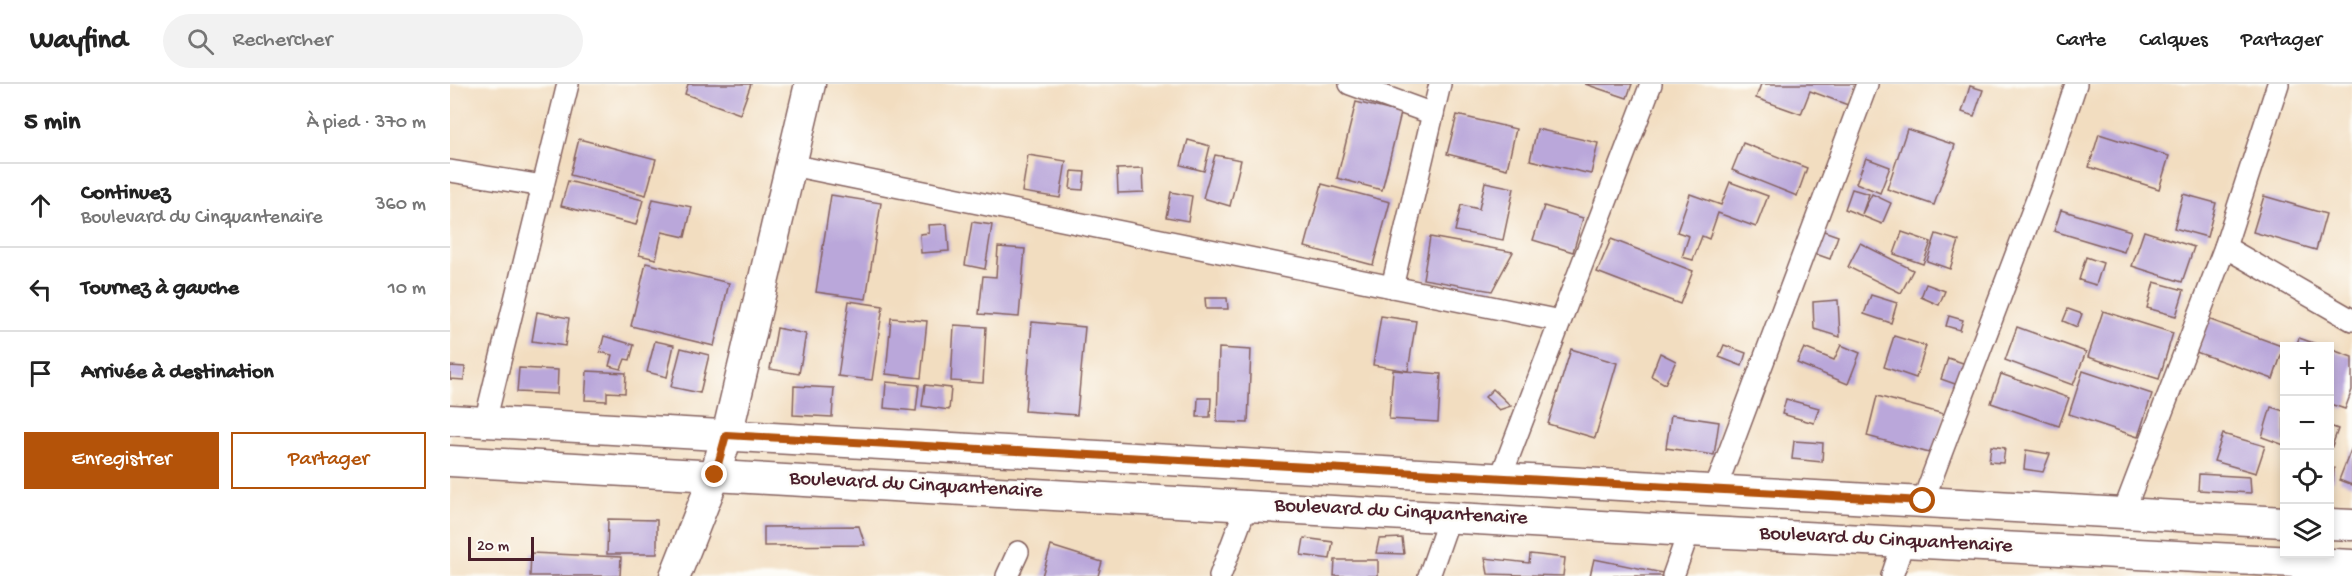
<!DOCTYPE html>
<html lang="fr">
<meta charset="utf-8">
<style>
:root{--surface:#fff;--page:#f2f2f2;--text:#222;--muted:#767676;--line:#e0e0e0;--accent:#b45309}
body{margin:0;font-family:"Gochi Hand",sans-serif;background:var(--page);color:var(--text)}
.controls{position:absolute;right:18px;bottom:18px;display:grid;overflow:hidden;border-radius:0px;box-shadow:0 3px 9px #0003}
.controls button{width:54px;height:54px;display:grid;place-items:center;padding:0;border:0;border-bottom:2px solid var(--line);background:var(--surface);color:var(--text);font:30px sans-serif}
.scale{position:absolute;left:18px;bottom:15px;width:66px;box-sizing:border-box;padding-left:6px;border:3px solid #4a1f2b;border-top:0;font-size:16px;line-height:21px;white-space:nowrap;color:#4a1f2b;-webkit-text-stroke:4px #fdfcf7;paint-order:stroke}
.stop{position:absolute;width:18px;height:18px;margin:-14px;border:4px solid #b45309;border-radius:50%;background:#fff}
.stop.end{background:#b45309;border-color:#fff;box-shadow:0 2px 6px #0008}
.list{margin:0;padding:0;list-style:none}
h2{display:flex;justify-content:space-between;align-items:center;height:78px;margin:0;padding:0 24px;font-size:26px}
h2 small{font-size:20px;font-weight:400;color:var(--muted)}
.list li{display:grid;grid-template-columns:39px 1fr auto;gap:18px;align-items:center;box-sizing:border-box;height:84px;padding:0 24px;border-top:2px solid var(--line)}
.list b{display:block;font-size:22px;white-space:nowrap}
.list p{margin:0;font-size:20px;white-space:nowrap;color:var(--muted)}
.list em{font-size:20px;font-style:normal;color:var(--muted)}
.actions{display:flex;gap:12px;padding:18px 24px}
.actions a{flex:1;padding:14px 0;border:2px solid var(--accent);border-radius:0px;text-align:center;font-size:21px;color:var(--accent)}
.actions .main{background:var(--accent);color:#fff}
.icon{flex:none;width:33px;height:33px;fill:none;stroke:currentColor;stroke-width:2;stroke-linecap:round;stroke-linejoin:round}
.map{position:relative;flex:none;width:1902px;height:492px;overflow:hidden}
header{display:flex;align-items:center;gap:36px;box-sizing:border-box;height:84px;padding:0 30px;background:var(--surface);border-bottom:2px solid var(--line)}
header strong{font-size:28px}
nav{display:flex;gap:33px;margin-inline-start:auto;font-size:21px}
.search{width:420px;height:54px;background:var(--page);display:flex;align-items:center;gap:15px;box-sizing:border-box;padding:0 21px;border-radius:33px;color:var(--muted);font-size:22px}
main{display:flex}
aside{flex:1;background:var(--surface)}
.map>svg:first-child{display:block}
</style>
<header>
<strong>Wayfind</strong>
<div class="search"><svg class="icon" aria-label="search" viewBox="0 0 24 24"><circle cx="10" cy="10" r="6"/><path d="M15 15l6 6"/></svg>Rechercher</div>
<nav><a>Carte</a><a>Calques</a><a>Partager</a></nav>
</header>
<main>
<aside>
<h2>5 min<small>À pied · 370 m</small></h2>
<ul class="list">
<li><svg class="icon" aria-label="ahead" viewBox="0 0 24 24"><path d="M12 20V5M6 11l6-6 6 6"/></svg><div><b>Continuez</b><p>Boulevard du Cinquantenaire</p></div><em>360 m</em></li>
<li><svg class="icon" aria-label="left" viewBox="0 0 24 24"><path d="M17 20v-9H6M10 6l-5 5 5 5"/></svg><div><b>Tournez à gauche</b></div><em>10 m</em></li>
<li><svg class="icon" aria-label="arrive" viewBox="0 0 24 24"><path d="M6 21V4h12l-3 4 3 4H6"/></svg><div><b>Arrivée à destination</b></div></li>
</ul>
<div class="actions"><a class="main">Enregistrer</a><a>Partager</a></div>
</aside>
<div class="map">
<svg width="1902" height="492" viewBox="0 0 1902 492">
<rect width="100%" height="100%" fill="#fdfcf7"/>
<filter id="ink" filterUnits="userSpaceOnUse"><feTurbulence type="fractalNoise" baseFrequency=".0167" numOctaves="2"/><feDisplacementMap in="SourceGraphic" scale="12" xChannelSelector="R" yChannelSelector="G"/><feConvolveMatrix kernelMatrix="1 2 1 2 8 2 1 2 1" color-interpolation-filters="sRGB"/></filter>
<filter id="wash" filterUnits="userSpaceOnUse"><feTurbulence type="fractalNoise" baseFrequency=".008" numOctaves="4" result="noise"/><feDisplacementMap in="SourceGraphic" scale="24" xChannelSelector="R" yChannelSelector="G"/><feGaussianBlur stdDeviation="1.35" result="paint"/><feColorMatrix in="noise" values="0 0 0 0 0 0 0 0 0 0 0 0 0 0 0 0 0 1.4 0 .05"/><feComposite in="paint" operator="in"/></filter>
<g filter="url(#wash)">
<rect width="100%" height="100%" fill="#f2ddc0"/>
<g id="blocks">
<g fill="#baa7da">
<polygon points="238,0 301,0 290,30 235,10"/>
<polygon points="1135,0 1182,0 1177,14"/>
<polygon points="1311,0 1406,0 1398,21 1360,7 1351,30 1306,14"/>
<polygon points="1520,2 1533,6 1524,32 1512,28"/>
<polygon points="906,18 951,29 932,106 887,94"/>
<polygon points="1007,31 1066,45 1057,85 997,70"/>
<polygon points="1087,45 1148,59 1141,90 1080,76"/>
<polygon points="1457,45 1505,61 1484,121 1437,105"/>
<polygon points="1649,50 1719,72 1709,105 1639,83"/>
<polygon points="129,55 206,75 196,111 120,91"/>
<polygon points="738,56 760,62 754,87 731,81"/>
<polygon points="1293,59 1357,84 1347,112 1282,86"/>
<polygon points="578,71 616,77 610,114 572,108"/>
<polygon points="765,71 791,76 780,122 753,114"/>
<polygon points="1416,74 1440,83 1430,109 1406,99"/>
<polygon points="693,84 694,108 668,109 667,85"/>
<polygon points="622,87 635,88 633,106 620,105"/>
<polygon points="118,97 193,116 186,141 111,122"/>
<polygon points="1035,98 1064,104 1053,156 1005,147 1011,121 1029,125"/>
<polygon points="1280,98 1318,112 1306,143 1268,129 1259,155 1252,152 1243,176 1232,173 1239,152 1227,148 1240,110 1271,121"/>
<polygon points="872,100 940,118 923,181 855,163"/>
<polygon points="1402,105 1419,110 1412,130 1422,110 1441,119 1432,140 1395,125"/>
<polygon points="721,108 742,112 738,137 716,133"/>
<polygon points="1733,110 1766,119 1757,153 1724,144"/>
<polygon points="381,111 431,119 416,215 366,208"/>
<polygon points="1814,112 1876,130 1866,166 1803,148"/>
<polygon points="203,115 242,123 235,153 212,148 206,175 189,171"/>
<polygon points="1094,122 1133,134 1123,168 1083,156"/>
<polygon points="1611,126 1681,147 1674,168 1604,147"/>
<polygon points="522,138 542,141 535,185 515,181"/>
<polygon points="497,140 499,167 471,169 470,150 479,149 478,141"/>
<polygon points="1371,146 1388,152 1380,175 1363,169"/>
<polygon points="1694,147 1744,163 1732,198 1682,182"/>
<polygon points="1452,148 1481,158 1473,180 1444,170"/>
<polygon points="1486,150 1509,157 1500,185 1477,177"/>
<polygon points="980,153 1063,168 1042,207 973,195"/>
<polygon points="1161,155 1243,187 1230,220 1147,188"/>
<polygon points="1410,159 1463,186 1451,209 1398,183"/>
<polygon points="548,163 575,165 569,233 529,230 533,192 546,193"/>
<polygon points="1636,173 1653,179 1646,201 1629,196"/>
<polygon points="196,179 279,199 264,262 181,242"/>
<polygon points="1704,198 1734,206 1726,232 1697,224"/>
<polygon points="1476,200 1495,207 1489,221 1471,213"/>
<polygon points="1421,211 1447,219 1441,239 1414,230"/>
<polygon points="755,214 777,214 778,225 756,225"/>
<polygon points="1388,216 1390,253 1364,245 1363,218"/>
<polygon points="399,217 433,222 422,296 388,292"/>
<polygon points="1618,225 1632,230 1627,243 1613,237"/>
<polygon points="1653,227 1723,249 1709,295 1638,273"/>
<polygon points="87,228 119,234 115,262 82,257"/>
<polygon points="931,232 966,237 958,287 923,281"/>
<polygon points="1499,232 1513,236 1510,246 1496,242"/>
<polygon points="441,234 477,237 471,294 436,290"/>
<polygon points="1758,235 1834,263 1823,295 1746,268"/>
<polygon points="582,238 635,243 627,331 575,327"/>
<polygon points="504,241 536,243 533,299 501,297"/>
<polygon points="1567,243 1636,268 1623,301 1555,276"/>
<polygon points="327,244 356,250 349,290 320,285"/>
<polygon points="154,252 184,261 180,276 175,275 171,285 159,282 162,271 150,268"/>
<polygon points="1444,252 1476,262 1466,294 1434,283"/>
<polygon points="1849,254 1872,262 1846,262"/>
<polygon points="205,257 224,261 217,293 197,288"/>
<polygon points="1274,261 1296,269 1292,282 1269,273"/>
<polygon points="1391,261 1410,269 1398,300 1347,279 1354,264 1384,276"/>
<polygon points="231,264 259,271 250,309 221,303"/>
<polygon points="769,264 801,266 798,339 767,338"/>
<polygon points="1121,265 1167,279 1145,354 1098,340"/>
<polygon points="1880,265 1902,273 1902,306 1895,325 1880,320"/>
<polygon points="1210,269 1226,277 1215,300 1201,292"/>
<polygon points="1498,274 1516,280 1508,301 1491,295"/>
<polygon points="0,282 15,283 14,296 0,295"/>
<polygon points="69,284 108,286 107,310 67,308"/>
<polygon points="943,286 991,290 988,338 939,335"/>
<polygon points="137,287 176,289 175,309 157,308 157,317 135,316"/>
<polygon points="1633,287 1702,310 1688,353 1619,330"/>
<polygon points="1551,290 1619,314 1609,342 1541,319"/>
<polygon points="436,298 469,301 466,327 434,324"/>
<polygon points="475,301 501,304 499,326 472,322"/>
<polygon points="344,302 384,304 382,333 343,331"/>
<polygon points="1043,305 1061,322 1049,326 1035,313"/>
<polygon points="1427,312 1494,330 1483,370 1417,352"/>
<polygon points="748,314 761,314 760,333 747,333"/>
<polygon points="1336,315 1369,324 1364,339 1332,330"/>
<polygon points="1821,323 1834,327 1834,361 1812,353"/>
<polygon points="1221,331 1269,338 1264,371 1216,364"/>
<polygon points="1880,342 1888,345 1880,368"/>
<polygon points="1773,350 1815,362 1806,389 1764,377"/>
<polygon points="1344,357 1373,359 1372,378 1342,375"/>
<polygon points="1541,362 1555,364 1553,379 1539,378"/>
<polygon points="1902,363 1902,401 1889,396"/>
<polygon points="1576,366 1600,370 1593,388 1574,385"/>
<polygon points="1880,383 1884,384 1883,397 1880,397"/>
<polygon points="1749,390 1800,393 1801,409 1748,406"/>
<polygon points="158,435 207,436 207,470 157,470"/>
<polygon points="409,442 415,461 314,462 314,443"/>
<polygon points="854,454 883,458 880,475 851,471"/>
<polygon points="952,454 954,470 926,469 929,455"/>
<polygon points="601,462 652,478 648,492 592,492"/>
<polygon points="81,469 171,473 170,492 80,492"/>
<polygon points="1080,470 1115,474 1113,492 1038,490 1035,474 1079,479"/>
<polygon points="1144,475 1213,489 1213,492 1140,492"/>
<polygon points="885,476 928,476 928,492 884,492"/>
</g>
</g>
</g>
<g filter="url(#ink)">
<use href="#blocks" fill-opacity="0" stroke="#85625f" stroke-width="1.5"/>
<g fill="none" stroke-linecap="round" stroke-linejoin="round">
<defs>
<g id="street">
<polyline points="900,0 983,30"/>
<polyline points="341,81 1110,237"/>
<polyline points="0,87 93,102"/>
<polyline points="1775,163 1902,236"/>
<polyline points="942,203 990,0"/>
<polyline points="35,338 118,0"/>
<polyline points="1050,395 1201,0"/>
<polyline points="1265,406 1417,0"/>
<polyline points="1473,417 1592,102 1626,0"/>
<polyline points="1674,427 1775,163 1828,0"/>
<polyline points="557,492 568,468"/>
<polyline points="770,492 797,420"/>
<polyline points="979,492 1000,432"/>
<polyline points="1223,492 1239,447"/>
<polyline points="1442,492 1453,459"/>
</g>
<g id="secondary">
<polyline points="0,336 1834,438"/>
<polyline points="0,377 1239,447 1902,481"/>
<polyline points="1880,440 1902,441"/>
<polyline points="225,492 265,391 277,351 360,0"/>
</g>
</defs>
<use href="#street" stroke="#85625f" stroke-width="24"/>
<use href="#secondary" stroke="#85625f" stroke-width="33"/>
<use href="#street" stroke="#fff" stroke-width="21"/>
<use href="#secondary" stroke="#fff" stroke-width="30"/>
</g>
</g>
<g fill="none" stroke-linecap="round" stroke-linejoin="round" filter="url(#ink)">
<polyline stroke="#b45309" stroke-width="8" points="265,391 276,351 1473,417"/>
</g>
<g text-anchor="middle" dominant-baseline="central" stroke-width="5" stroke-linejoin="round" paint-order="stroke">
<g font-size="21" fill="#4a1f2b" stroke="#fdfcf7">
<text transform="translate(466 402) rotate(3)">Boulevard du Cinquantenaire</text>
<text transform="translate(951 429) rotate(3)">Boulevard du Cinquantenaire</text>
<text transform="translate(1436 457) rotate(3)">Boulevard du Cinquantenaire</text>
</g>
</g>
</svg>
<div class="controls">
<button>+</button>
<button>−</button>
<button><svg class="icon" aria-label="locate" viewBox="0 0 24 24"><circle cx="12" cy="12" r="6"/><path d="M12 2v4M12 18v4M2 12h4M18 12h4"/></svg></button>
<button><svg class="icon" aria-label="layers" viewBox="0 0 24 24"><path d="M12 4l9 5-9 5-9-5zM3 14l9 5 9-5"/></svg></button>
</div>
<div class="scale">20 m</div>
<div class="stop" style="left:1473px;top:417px"></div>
<div class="stop end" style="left:265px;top:391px"></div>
</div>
</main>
